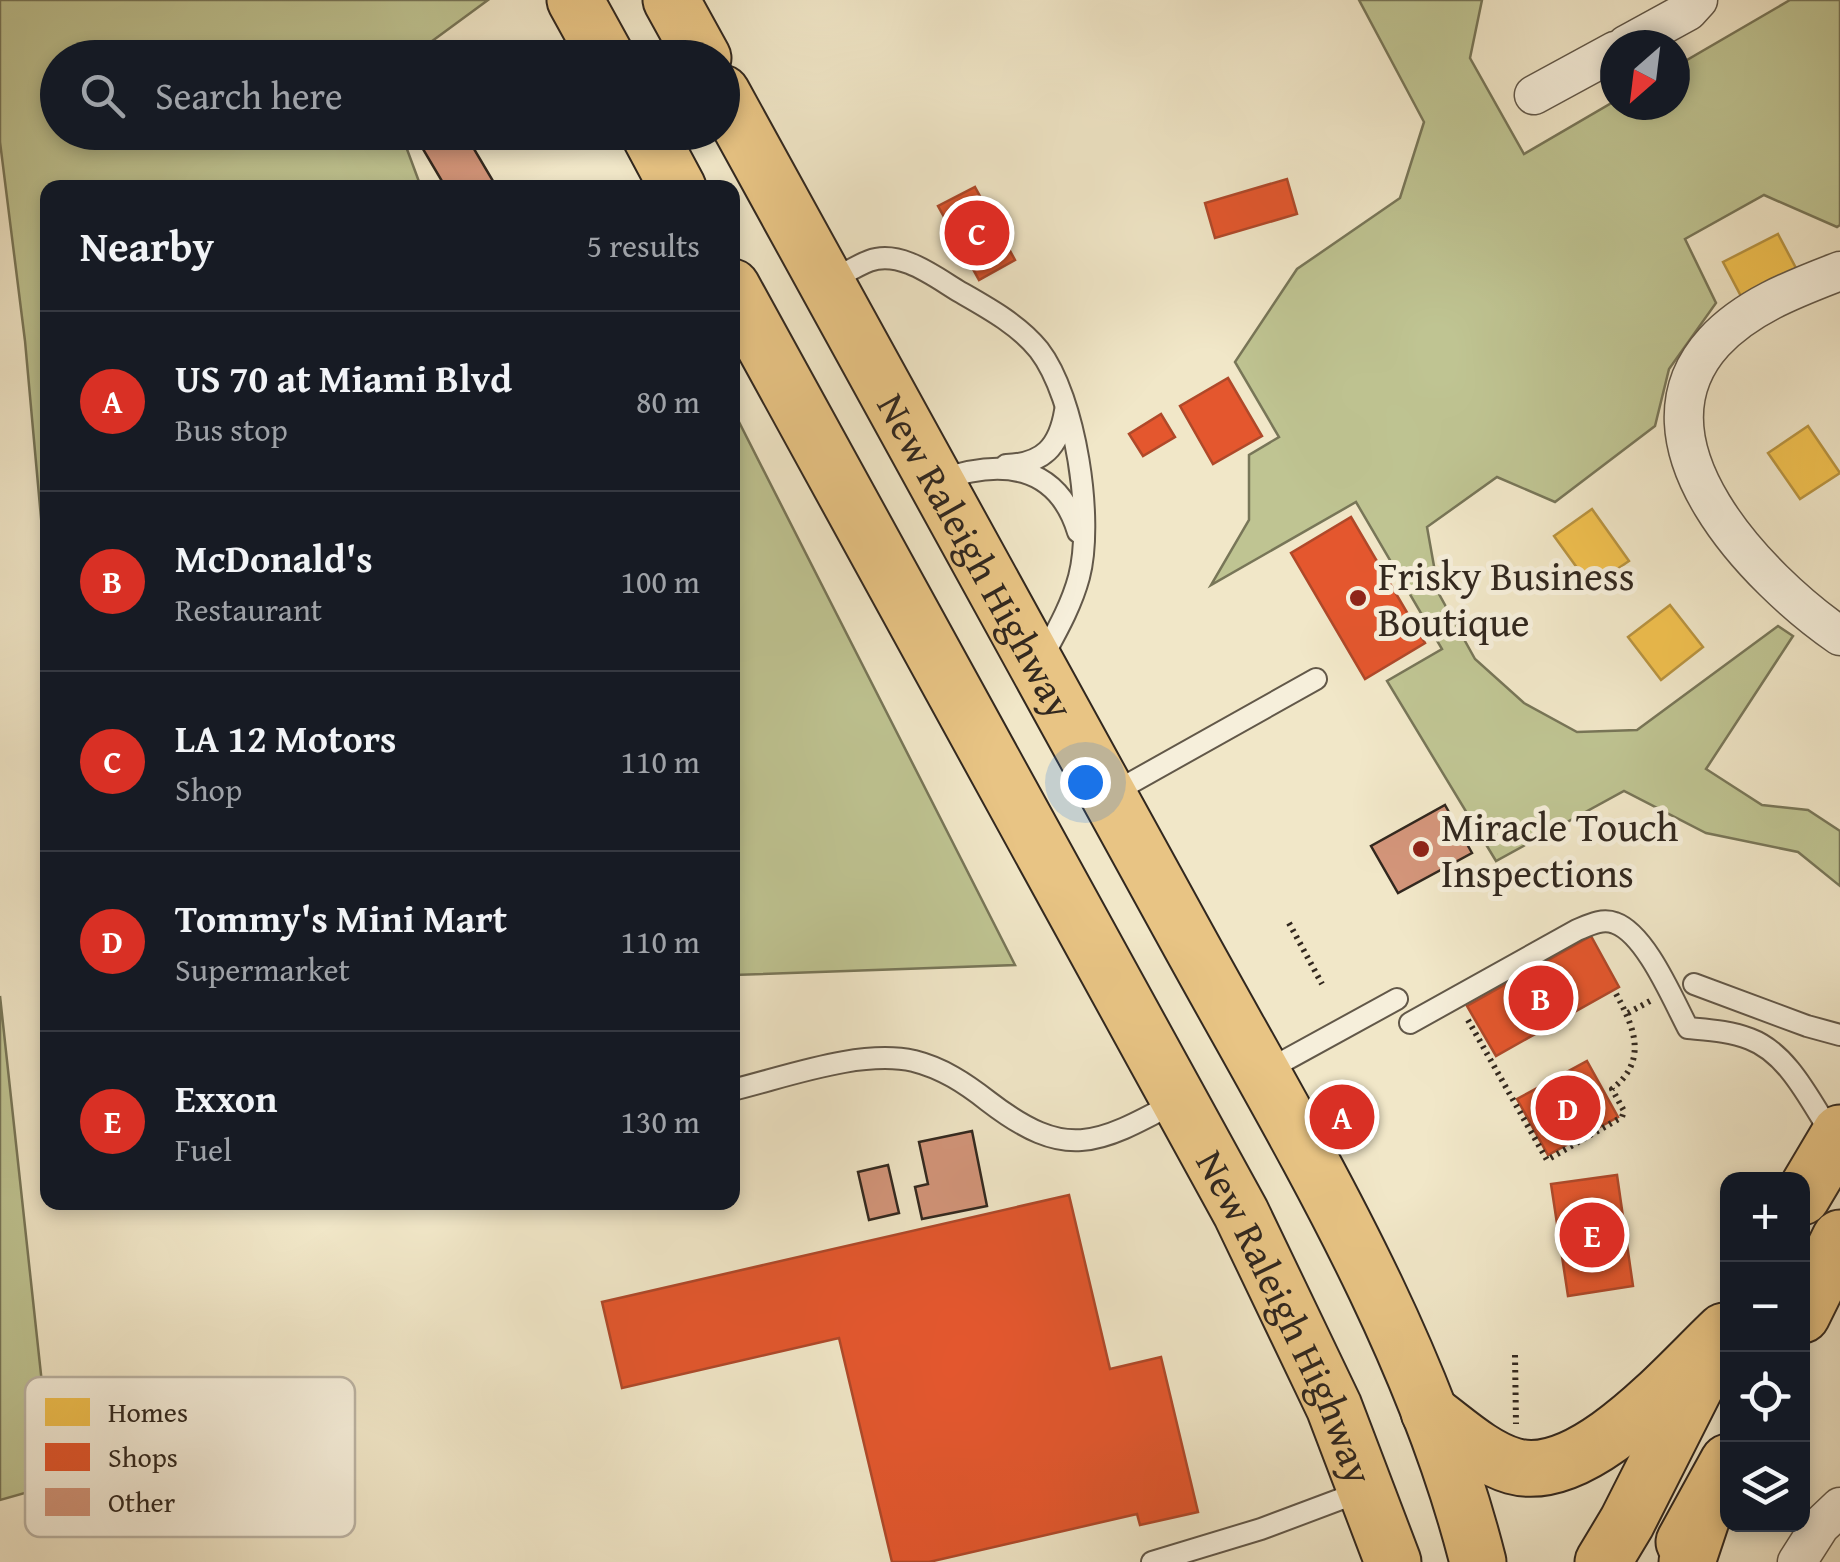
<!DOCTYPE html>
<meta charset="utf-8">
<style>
:root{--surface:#171b24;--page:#20242c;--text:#f1f3f6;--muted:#9ea1a6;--line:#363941;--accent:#d93025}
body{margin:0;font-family:"Gentium Book Plus",serif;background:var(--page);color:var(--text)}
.controls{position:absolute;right:30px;bottom:30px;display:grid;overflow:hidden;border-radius:20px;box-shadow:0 5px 15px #0003}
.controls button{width:90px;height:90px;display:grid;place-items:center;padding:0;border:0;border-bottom:2px solid var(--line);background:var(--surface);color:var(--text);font:50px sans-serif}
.compass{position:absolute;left:1600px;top:30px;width:90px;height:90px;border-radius:50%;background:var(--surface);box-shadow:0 5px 15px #0003;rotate:208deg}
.you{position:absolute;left:1085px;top:782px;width:35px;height:35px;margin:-25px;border:8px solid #fff;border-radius:50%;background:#1a73e8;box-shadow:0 0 0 15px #1a73e833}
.badge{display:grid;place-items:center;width:65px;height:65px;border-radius:50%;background:var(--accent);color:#fff;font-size:32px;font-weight:700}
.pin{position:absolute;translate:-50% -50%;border:5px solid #fff;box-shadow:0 2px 10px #0006}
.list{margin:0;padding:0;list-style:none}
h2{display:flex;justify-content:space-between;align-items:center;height:130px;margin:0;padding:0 40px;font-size:42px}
h2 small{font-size:32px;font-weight:400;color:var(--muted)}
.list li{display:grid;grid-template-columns:65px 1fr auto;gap:30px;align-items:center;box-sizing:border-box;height:180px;padding:0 40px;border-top:2px solid var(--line)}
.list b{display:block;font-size:38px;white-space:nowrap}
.list p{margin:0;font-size:32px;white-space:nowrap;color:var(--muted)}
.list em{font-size:32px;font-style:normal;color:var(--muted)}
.icon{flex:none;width:55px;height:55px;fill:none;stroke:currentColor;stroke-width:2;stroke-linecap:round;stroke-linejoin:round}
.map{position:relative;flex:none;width:1840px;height:1562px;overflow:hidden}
.search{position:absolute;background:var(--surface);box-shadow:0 5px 15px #0003;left:40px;top:40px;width:700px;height:110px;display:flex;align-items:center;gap:25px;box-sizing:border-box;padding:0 35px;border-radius:55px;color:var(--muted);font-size:38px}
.panel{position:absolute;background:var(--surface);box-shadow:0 5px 15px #0003;left:40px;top:180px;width:700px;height:1030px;border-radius:20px}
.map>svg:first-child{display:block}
</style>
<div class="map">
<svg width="1840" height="1562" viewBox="0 0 1840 1562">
<rect width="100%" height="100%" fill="#f1e7c8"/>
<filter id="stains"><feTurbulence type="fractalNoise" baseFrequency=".002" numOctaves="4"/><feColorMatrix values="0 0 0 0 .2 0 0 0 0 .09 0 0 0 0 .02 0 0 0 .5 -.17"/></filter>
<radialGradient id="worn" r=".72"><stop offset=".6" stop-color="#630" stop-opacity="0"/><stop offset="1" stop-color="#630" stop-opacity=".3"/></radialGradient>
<g fill="#bfc492" stroke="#787658" stroke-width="2.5">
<polygon points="0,0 488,0 424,47 421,57 58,58 58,132 401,133 421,187 48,188 47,584 25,341 0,142"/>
<polygon points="1359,0 1482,0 1470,58 1524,154 1615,101 1615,105 1675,105 1675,67 1790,0 1840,0 1840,225 1837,227 1764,195 1685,239 1716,303 1669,369 1655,426 1555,502 1497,477 1427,527 1439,594 1475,659 1524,703 1577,732 1637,730 1778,626 1793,636 1706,769 1762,805 1808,810 1840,831 1840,886 1798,852 1706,833 1624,791 1496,861 1387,681 1442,649 1356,502 1211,585 1249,520 1249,455 1279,437 1235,362 1297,269 1400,198 1424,122"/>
<polygon points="738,420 1015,965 733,975 732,423"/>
<polygon points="0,996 53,1485 0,1500"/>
</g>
<g fill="#f2c14e" stroke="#b89340" stroke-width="2.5">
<polygon points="1778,234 1797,270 1742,298 1723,262"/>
<polygon points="1808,426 1840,473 1800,499 1768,453"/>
<polygon points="1592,509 1629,561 1591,587 1554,536"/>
<polygon points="1670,605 1703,647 1661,680 1628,637"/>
</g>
<g fill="#e4572e" stroke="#af492a" stroke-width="2.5">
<polygon points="1287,179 1297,214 1215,238 1205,203"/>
<polygon points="975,187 1015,260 979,280 938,206"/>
<polygon points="1228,378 1262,436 1213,464 1180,406"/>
<polygon points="1161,414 1175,437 1143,456 1129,434"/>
<polygon points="1351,517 1425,643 1365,679 1291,553"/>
<polygon points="1591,936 1619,987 1496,1056 1467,1006"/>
<polygon points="1587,1061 1618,1117 1548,1155 1517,1099"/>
<polygon points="1617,1175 1633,1286 1568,1296 1551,1184"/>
<polygon points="1069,1195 1110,1369 1161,1357 1198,1512 1140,1525 1137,1514 929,1562 892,1562 839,1338 622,1388 602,1302"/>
</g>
<g fill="#d3957a" stroke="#32281f" stroke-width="2.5">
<polygon points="428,132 464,132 496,186 446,188 417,139"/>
<polygon points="1445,805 1472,853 1398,893 1371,846"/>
<polygon points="972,1131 987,1206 922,1219 915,1187 928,1184 919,1142"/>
<polygon points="888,1165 899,1213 869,1220 858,1172"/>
</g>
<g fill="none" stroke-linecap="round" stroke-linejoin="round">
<defs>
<g id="service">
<path d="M829 282C842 275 856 266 869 261 900 249 935 277 960 292 988 308 1019 325 1039 350 1076 398 1094 520 1079 577 1071 607 1055 634 1041 660"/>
<path d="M1006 465C1043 464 1059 447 1065 411"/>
<path d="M940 480C1000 459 1057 463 1078 532"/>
<polyline points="1111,794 1316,679"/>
<polyline points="1694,984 1807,1026 1840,1035"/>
<path d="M1410 1023 1577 930C1589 925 1602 918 1615 923 1646 934 1673 1000 1688 1028 1709 1030 1730 1031 1750 1039 1790 1054 1812 1105 1835 1139"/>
<polyline points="1264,1072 1397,999"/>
<path d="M732 1090C786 1077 860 1049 914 1061 942 1068 965 1083 988 1101 1066 1161 1096 1145 1176 1102"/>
<polyline points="1152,1562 1261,1529 1365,1490"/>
</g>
<g id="minor">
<polyline points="1626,45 1688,11 1698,0"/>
<polyline points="1534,95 1615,51"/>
<path d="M1840 271C1796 288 1747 306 1714 342 1623 442 1759 580 1840 636"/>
<polyline points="1797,1562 1820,1526 1840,1507"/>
</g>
<g id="primary">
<polyline points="1802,1197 1840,1133"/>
<polyline points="1802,1315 1840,1238"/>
<polyline points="1684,1542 1728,1462"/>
<polyline points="1603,1562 1627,1522 1719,1340"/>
</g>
<g id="trunk">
<polyline points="575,0 607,58"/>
<polyline points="671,0 703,58"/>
<path id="s1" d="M722 93C877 375 1033 656 1187 938 1297 1138 1422 1339 1478 1562"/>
<polyline points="648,132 678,188"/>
<path id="s2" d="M732 287 1241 1213 1334 1407 1393 1562"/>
<path d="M1429 1412C1454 1430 1482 1457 1513 1466 1584 1486 1676 1376 1724 1331"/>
<polyline points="1687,1562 1707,1502"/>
</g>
</defs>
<use href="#service" stroke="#625849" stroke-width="24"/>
<use href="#minor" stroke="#625849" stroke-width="41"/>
<use href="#primary" stroke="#32281f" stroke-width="59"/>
<use href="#trunk" stroke="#32281f" stroke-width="59"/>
<g stroke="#32281f" stroke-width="6" stroke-dasharray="2.5 5" stroke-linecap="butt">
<polyline points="1289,923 1322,984"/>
<polyline points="1628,1013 1650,1001"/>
<path d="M1468 1020 1547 1160 1622 1117 1624 1111 1612 1089C1650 1059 1633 1025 1614 990"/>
<polyline points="1515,1355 1516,1424"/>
</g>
<use href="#service" stroke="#f6efdb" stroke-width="20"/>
<use href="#minor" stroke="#f6efdb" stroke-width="38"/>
<use href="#primary" stroke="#e8c484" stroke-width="55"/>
<use href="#trunk" stroke="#e8c484" stroke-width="55"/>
</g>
<g fill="#8f2418" stroke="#f6efdb" stroke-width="4">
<circle cx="1358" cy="598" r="10"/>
<circle cx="1421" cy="849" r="10"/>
</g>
<g text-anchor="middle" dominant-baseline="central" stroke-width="10" stroke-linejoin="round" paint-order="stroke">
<g font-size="40" fill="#32281f" stroke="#f6efdb">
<text stroke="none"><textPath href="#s1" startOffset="528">New Raleigh Highway</textPath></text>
<text stroke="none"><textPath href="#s2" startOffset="1170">New Raleigh Highway</textPath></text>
</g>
<g font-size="40" fill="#32281f" stroke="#f6efdb" text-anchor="start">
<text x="1378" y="575">Frisky Business<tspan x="1378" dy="46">Boutique</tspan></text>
<text x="1441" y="826">Miracle Touch<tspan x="1441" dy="46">Inspections</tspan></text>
</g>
</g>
<rect x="25" y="1377" width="330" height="160" rx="15" fill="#f6efdb" stroke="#bbb3a3" stroke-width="2.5"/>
<rect x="45" y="1398" width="45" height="28" fill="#f2c14e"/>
<rect x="45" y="1443" width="45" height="28" fill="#e4572e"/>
<rect x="45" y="1488" width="45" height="28" fill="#d3957a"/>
<g font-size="28" fill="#32281f">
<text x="108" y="1422">Homes</text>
<text x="108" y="1467">Shops</text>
<text x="108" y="1512">Other</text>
</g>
<rect width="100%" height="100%" filter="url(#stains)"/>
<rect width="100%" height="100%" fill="url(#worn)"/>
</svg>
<div class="controls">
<button>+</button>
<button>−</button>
<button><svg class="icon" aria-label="locate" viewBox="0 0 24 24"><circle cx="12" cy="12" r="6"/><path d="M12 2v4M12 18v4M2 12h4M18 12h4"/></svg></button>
<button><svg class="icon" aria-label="layers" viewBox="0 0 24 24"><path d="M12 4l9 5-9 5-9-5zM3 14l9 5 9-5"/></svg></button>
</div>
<svg class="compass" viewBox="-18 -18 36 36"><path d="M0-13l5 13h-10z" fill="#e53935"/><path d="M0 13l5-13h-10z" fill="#9ea1a6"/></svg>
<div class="you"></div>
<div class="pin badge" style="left:1342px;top:1117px">A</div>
<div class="pin badge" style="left:1541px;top:998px">B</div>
<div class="pin badge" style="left:977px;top:233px">C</div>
<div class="pin badge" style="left:1568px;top:1108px">D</div>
<div class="pin badge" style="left:1592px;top:1235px">E</div>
<div class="search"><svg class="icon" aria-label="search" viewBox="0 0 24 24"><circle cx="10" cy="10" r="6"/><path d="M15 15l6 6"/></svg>Search here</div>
<section class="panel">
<h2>Nearby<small>5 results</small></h2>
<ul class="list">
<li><span class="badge">A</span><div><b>US 70 at Miami Blvd</b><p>Bus stop</p></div><em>80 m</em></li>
<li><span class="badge">B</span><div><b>McDonald's</b><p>Restaurant</p></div><em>100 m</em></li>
<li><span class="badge">C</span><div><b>LA 12 Motors</b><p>Shop</p></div><em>110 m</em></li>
<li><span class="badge">D</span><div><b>Tommy's Mini Mart</b><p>Supermarket</p></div><em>110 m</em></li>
<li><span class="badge">E</span><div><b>Exxon</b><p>Fuel</p></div><em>130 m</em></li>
</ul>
</section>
</div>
